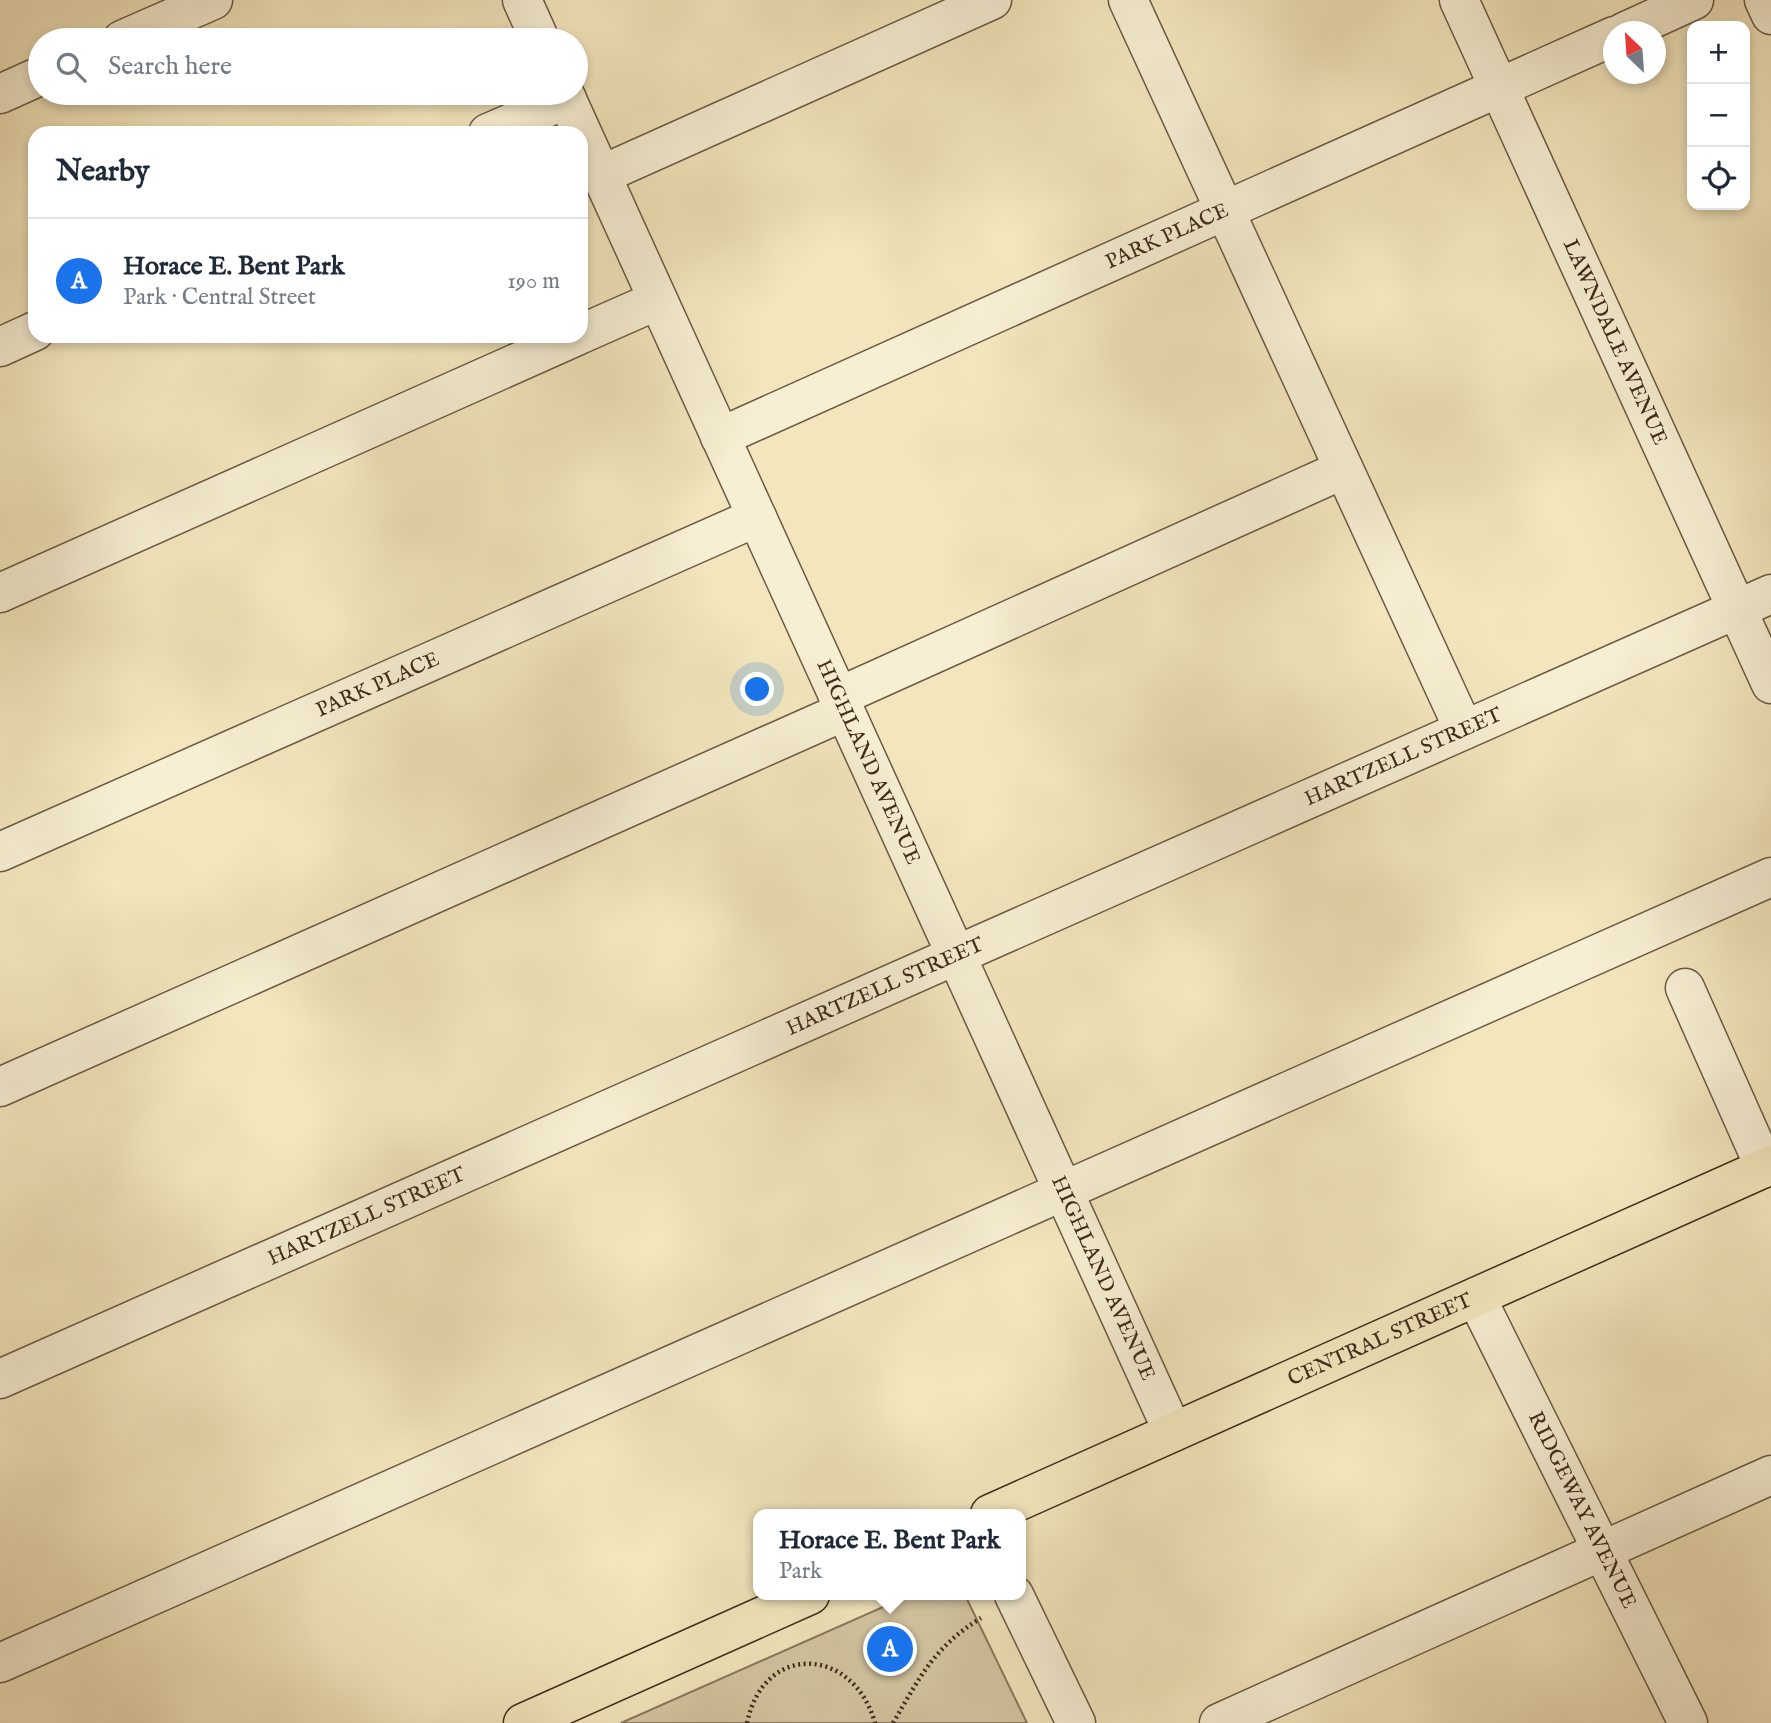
<!DOCTYPE html>
<meta charset="utf-8">
<style>
:root{--surface:#fff;--page:#f2f2f3;--text:#1f2937;--muted:#747a83;--line:#e0e1e3;--accent:#1a73e8}
body{margin:0;font-family:"IM FELL English",serif;background:var(--page);color:var(--text)}
.controls{position:absolute;right:21px;top:21px;display:grid;overflow:hidden;border-radius:14px;box-shadow:0 4px 10px #0003}
.controls button{width:63px;height:63px;display:grid;place-items:center;padding:0;border:0;border-bottom:2px solid var(--line);background:var(--surface);color:var(--text);font:35px sans-serif}
.compass{position:absolute;left:1603px;top:21px;width:63px;height:63px;border-radius:50%;background:var(--surface);box-shadow:0 4px 10px #0003;rotate:335deg}
.you{position:absolute;left:758px;top:690px;width:24px;height:24px;margin:-18px;border:5px solid #fff;border-radius:50%;background:#1a73e8;box-shadow:0 0 0 10px #1a73e833}
.badge{display:grid;place-items:center;width:46px;height:46px;border-radius:50%;background:var(--accent);color:#fff;font-size:23px;font-weight:700}
.pin{position:absolute;translate:-50% -50%;border:4px solid #fff;box-shadow:0 2px 7px #0006}
.popup{position:absolute;left:753px;top:1509px;width:273px;height:91px;box-sizing:border-box;display:grid;place-content:center;border-radius:14px;background:var(--surface);filter:drop-shadow(0 2px 5px #0005);font-size:23px;white-space:nowrap;color:var(--muted)}
.popup b{font-size:26px;color:var(--text)}
.popup::after{content:'';position:absolute;left:50%;top:100%;margin-left:-14px;border:14px solid transparent;border-top-color:var(--surface)}
.list{margin:0;padding:0;list-style:none}
h2{display:flex;justify-content:space-between;align-items:center;height:91px;margin:0;padding:0 28px;font-size:30px}
h2 small{font-size:23px;font-weight:400;color:var(--muted)}
.list li{display:grid;grid-template-columns:46px 1fr auto;gap:21px;align-items:center;box-sizing:border-box;height:126px;padding:0 28px;border-top:2px solid var(--line)}
.list b{display:block;font-size:26px;white-space:nowrap}
.list p{margin:0;font-size:23px;white-space:nowrap;color:var(--muted)}
.list em{font-size:23px;font-style:normal;color:var(--muted)}
.icon{flex:none;width:38px;height:38px;fill:none;stroke:currentColor;stroke-width:2;stroke-linecap:round;stroke-linejoin:round}
.map{position:relative;flex:none;width:1771px;height:1723px;overflow:hidden}
.search{position:absolute;background:var(--surface);box-shadow:0 4px 10px #0003;left:28px;top:28px;width:560px;height:77px;display:flex;align-items:center;gap:18px;box-sizing:border-box;padding:0 24px;border-radius:38px;color:var(--muted);font-size:26px}
.panel{position:absolute;background:var(--surface);box-shadow:0 4px 10px #0003;left:28px;top:126px;width:560px;height:217px;border-radius:21px}
.map>svg:first-child{display:block}
</style>
<div class="map">
<svg width="1771" height="1723" viewBox="0 0 1771 1723">
<rect width="100%" height="100%" fill="#f3e6bd"/>
<filter id="stains"><feTurbulence type="fractalNoise" baseFrequency=".00286" numOctaves="4"/><feColorMatrix values="0 0 0 0 .2 0 0 0 0 .09 0 0 0 0 .02 0 0 0 .5 -.17"/></filter>
<radialGradient id="worn" r=".72"><stop offset=".6" stop-color="#630" stop-opacity="0"/><stop offset="1" stop-color="#630" stop-opacity=".3"/></radialGradient>
<polygon fill="#d4c6a2" stroke="#89785f" stroke-width="2" points="910,1595 965,1595 1027,1723 621,1723"/>
<g fill="none" stroke-linecap="round" stroke-linejoin="round">
<defs>
<g id="minor">
<polyline points="522,0 540,40"/>
<polyline points="1128,0 1464,730"/>
<path id="s1" d="M1459 0 1771 684"/>
<polyline points="1764,0 1771,15"/>
<polyline points="1624,32 1694,0"/>
<polyline points="122,40 213,0"/>
<path id="s2" d="M564 93 1173 1432"/>
<polyline points="0,94 40,76"/>
<polyline points="488,133 567,99"/>
<polyline points="601,175 992,0"/>
<polyline points="581,334 658,300"/>
<polyline points="0,347 35,331"/>
<path id="s3" d="M720 437 1614 36"/>
<polyline points="0,593 577,336"/>
<polyline points="838,697 1342,470"/>
<path id="s4" d="M0 852 757 517"/>
<polyline points="1685,988 1765,1168"/>
<polyline points="0,1087 845,711"/>
<path id="s5" d="M1476 1297 1688 1723"/>
<path id="s6" d="M0 1379 1771 594"/>
<polyline points="1014,1595 1076,1723"/>
<polyline points="0,1663 1771,877"/>
<polyline points="1219,1723 1771,1475"/>
</g>
<g id="major">
<path id="s7" d="M990 1514 1771 1165"/>
<polyline points="523,1723 810,1595"/>
</g>
</defs>
<use href="#minor" stroke="#6b5a44" stroke-width="41"/>
<use href="#major" stroke="#3e2b1c" stroke-width="41"/>
<g stroke="#3e2b1c" stroke-width="4.5" stroke-dasharray="2 3.5" stroke-linecap="butt">
<path d="M747 1723C764 1641 854 1647 875 1723"/>
<path d="M893 1723C920 1677 934 1647 981 1618"/>
</g>
<use href="#minor" stroke="#f7efd4" stroke-width="38"/>
<use href="#major" stroke="#f3e6bd" stroke-width="38"/>
</g>
<g text-anchor="middle" dominant-baseline="central" stroke-width="7" stroke-linejoin="round" paint-order="stroke">
<g font-size="21" fill="#3e2b1c" stroke="#f7efd4">
<text stroke="none"><textPath href="#s3" startOffset="490">PARK PLACE</textPath></text>
<text stroke="none"><textPath href="#s1" startOffset="376">LAWNDALE AVENUE</textPath></text>
<text stroke="none"><textPath href="#s4" startOffset="413">PARK PLACE</textPath></text>
<text stroke="none"><textPath href="#s6" startOffset="1535">HARTZELL STREET</textPath></text>
<text stroke="none"><textPath href="#s2" startOffset="735">HIGHLAND AVENUE</textPath></text>
<text stroke="none"><textPath href="#s6" startOffset="968">HARTZELL STREET</textPath></text>
<text stroke="none"><textPath href="#s6" startOffset="401">HARTZELL STREET</textPath></text>
<text stroke="none"><textPath href="#s2" startOffset="1302">HIGHLAND AVENUE</textPath></text>
<text stroke="none"><textPath href="#s7" startOffset="427">CENTRAL STREET</textPath></text>
<text stroke="none"><textPath href="#s5" startOffset="238">RIDGEWAY AVENUE</textPath></text>
</g>
</g>
<rect width="100%" height="100%" filter="url(#stains)"/>
<rect width="100%" height="100%" fill="url(#worn)"/>
</svg>
<div class="controls">
<button>+</button>
<button>−</button>
<button><svg class="icon" aria-label="locate" viewBox="0 0 24 24"><circle cx="12" cy="12" r="6"/><path d="M12 2v4M12 18v4M2 12h4M18 12h4"/></svg></button>
</div>
<svg class="compass" viewBox="-18 -18 36 36"><path d="M0-13l5 13h-10z" fill="#e53935"/><path d="M0 13l5-13h-10z" fill="#747a83"/></svg>
<div class="you"></div>
<div class="pin badge" style="left:890px;top:1649px">A</div>
<div class="popup"><b>Horace E. Bent Park</b>Park</div>
<div class="search"><svg class="icon" aria-label="search" viewBox="0 0 24 24"><circle cx="10" cy="10" r="6"/><path d="M15 15l6 6"/></svg>Search here</div>
<section class="panel">
<h2>Nearby<small></small></h2>
<ul class="list">
<li><span class="badge">A</span><div><b>Horace E. Bent Park</b><p>Park · Central Street</p></div><em>190 m</em></li>
</ul>
</section>
</div>
